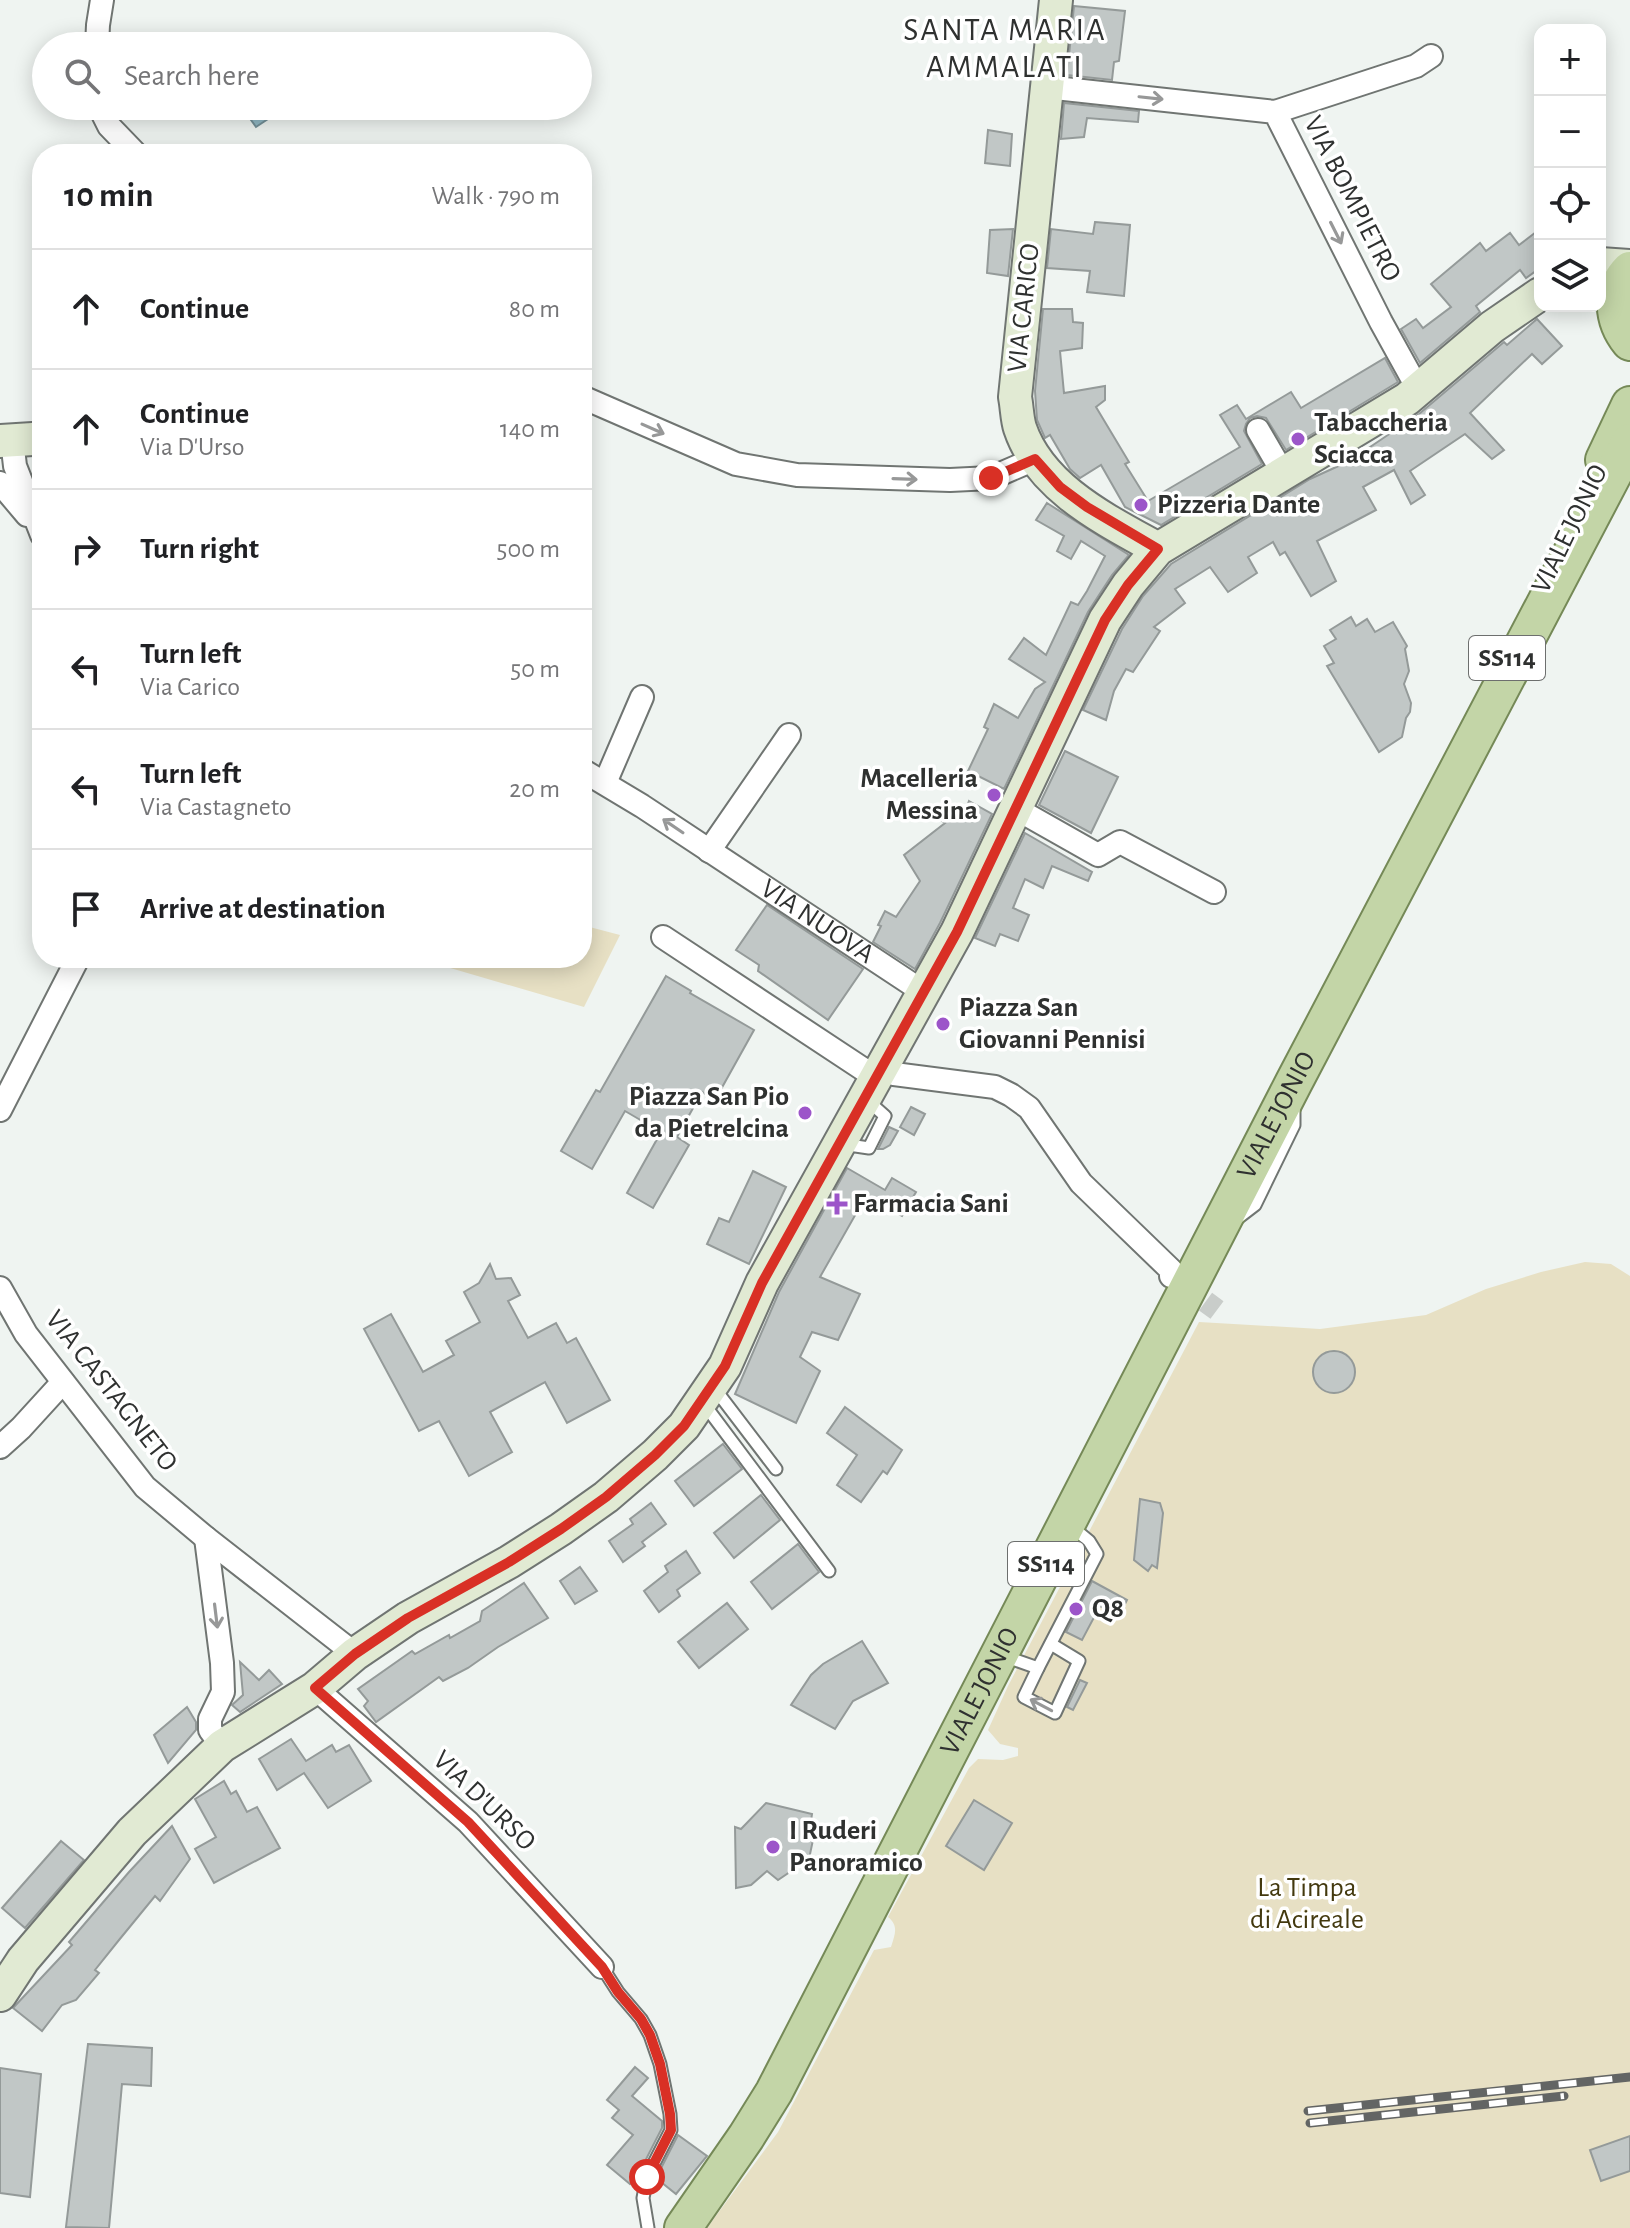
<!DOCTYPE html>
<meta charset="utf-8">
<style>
:root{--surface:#fff;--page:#f6f6f6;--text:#202124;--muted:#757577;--line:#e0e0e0}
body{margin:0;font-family:"Alegreya Sans",sans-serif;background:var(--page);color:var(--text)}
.controls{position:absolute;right:24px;top:24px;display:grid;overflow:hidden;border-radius:16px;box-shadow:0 4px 20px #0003}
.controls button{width:72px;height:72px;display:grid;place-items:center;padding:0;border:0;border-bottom:2px solid var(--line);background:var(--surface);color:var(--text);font:40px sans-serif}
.stop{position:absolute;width:24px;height:24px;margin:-18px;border:6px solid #d93025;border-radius:50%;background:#fff}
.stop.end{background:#d93025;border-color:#fff;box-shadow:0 2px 8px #0008}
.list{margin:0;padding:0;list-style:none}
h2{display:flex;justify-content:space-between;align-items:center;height:104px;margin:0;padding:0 32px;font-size:34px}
h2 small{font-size:26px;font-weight:400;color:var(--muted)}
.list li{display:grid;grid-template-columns:52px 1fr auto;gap:24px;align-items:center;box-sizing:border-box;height:120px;padding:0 32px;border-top:2px solid var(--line)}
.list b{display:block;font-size:30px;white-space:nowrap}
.list p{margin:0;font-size:26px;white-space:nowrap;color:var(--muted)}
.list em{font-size:26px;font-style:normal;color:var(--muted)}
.icon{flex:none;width:44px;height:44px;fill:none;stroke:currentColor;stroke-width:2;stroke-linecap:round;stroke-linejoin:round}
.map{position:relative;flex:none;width:1630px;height:2228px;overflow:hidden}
.search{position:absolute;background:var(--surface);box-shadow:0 4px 20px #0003;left:32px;top:32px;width:560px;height:88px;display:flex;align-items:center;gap:20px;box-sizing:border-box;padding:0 28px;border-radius:44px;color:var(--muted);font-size:30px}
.panel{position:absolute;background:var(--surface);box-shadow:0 4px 20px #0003;left:32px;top:144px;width:560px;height:824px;border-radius:32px}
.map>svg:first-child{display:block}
</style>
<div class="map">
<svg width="1630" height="2228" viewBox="0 0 1630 2228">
<rect width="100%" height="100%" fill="#eff4f1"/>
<g fill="#e7e0c4">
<polygon points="582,925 620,935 584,1007 440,965 442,958 582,958"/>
<path d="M1585 1262 1611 1264 1630 1276V2228H707L778 2132 874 1950 891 1947C895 1934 899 1926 888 1917L969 1768 978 1759 1003 1760 1018 1756V1748L1000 1744 988 1730 1008 1686 1199 1322 1320 1329 1426 1315 1486 1289 1541 1272Z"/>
</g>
<polygon fill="#91b9c5" stroke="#749098" stroke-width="2" points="241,106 272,106 277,113 256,127"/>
<g fill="#c1c7c6" stroke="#949a99" stroke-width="2">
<polygon points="1074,6 1125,11 1119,61 1114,62 1112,80 1067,75"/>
<polygon points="1064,103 1139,111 1138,122 1087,118 1084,137 1061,139"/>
<polygon points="988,130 1012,134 1010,166 985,163"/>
<polygon points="1095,222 1130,225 1124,296 1087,292 1090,271 1047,268 1051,229 1093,234"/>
<polygon points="1013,229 1008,276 987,273 990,230"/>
<polygon points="1540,229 1540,268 1526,278 1520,270 1476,306 1480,312 1420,363 1401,329 1416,319 1423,328 1451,307 1431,284 1480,243 1486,251 1510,233 1519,245"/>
<polygon points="1043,309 1072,309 1073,322 1083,323 1082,348 1060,351 1064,393 1105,386 1105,400 1096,407 1129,462 1125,464 1148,501 1240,447 1220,415 1237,405 1246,419 1291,392 1301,408 1385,358 1398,382 1286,450 1266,418 1257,416 1250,418 1246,424 1244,431 1262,464 1161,525 1125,507 1101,465 1080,478 1070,469 1050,435 1045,438 1037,420 1035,391"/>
<polygon points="1537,319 1562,346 1542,364 1532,354 1470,413 1504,450 1492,459 1465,434 1410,471 1425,495 1411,504 1394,470 1363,487 1376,510 1317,541 1336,581 1311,596 1285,552 1280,555 1273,542 1248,557 1257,573 1228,592 1210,567 1175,589 1185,603 1154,627 1160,631 1133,672 1126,669 1114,691 1106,720 1083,710 1122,629 1143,596 1171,564 1310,479 1345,463 1373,445 1419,414 1504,342 1507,345"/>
<polygon points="1047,503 1129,555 1112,575 1088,612 1004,789 968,771 988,729 984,727 994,704 1018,718 1035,689 1045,682 1009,659 1024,638 1046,655 1071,602 1078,605 1087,591 1105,556 1081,541 1071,559 1057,551 1064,536 1036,520"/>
<polygon points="1351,617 1356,626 1367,619 1375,632 1393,622 1407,646 1405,649 1409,671 1404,684 1411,703 1410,712 1406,718 1402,737 1379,752 1327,666 1334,663 1324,646 1336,639 1330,630"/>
<polygon points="1065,751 1118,777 1091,833 1039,805"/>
<polygon points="969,801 992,814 940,923 915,969 873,942 881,926 878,925 885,911 896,917 920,881 904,855 945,823 936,817 944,804 965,812"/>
<polygon points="1025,833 1092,872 1088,881 1052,866 1043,888 1025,879 1013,908 1029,915 1018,941 1000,934 995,946 975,938"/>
<polygon points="767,905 863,969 828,1020 758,971 759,965 736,950"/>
<polygon points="666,976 691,991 690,993 754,1030 715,1100 702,1092 677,1137 689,1145 653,1208 627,1193 661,1132 625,1111 592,1169 561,1151 596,1090 600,1092"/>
<polygon points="911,1107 925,1114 914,1135 900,1127"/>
<polygon points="889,1127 898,1131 890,1145 883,1149 878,1149"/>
<polygon points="847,1168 885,1190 892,1178 916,1192 902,1216 866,1196 820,1277 860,1294 838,1340 812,1332 800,1357 820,1371 796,1423 735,1394 779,1292"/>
<polygon points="753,1171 786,1187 749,1264 707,1244 719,1218 729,1222"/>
<polygon points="490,1264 496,1279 511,1278 520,1295 508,1301 528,1338 556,1323 567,1343 576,1338 610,1400 567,1423 545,1382 490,1412 512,1452 469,1476 439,1421 419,1431 364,1329 391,1314 423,1372 454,1355 446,1341 480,1322 464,1292 479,1283"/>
<circle cx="1334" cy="1372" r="21"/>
<polygon points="845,1407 902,1450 887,1474 883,1471 861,1502 837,1485 857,1455 827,1433"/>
<polygon points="723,1444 742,1469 694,1506 675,1481"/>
<polygon points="761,1495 780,1520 734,1558 714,1533"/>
<polygon points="1140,1499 1160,1503 1163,1513 1157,1568 1152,1565 1148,1571 1134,1560"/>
<polygon points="651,1503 666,1524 642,1542 645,1546 623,1562 609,1541 633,1524 630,1519"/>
<polygon points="798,1544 819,1572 772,1609 751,1582"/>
<polygon points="686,1551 700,1573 677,1590 680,1596 659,1612 644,1591 668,1572 665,1566"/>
<polygon points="580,1567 597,1591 575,1604 560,1581"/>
<polygon points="1092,1581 1127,1600 1119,1616 1100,1606 1082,1640 1066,1632"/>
<polygon points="524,1583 548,1618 498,1647 468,1668 443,1681 439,1677 376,1722 364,1706 368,1701 358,1689 412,1651 415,1654 449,1635 450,1638 480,1621 482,1611"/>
<polygon points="727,1603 748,1629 699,1668 678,1642"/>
<polygon points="862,1641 888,1683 853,1701 835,1729 791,1705 811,1675 823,1664"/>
<polygon points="240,1662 259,1680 269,1670 282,1684 240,1712 232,1705 243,1695"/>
<polygon points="1080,1680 1087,1683 1073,1710 1067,1707"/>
<polygon points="187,1707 196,1722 196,1730 168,1763 154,1735"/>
<polygon points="291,1739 306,1761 332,1745 336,1752 349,1745 371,1781 328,1808 304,1773 277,1790 259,1759"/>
<polygon points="224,1781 231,1794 236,1791 247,1812 257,1807 280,1848 214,1883 195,1849 216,1837 195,1799"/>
<polygon points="974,1800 1012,1823 984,1870 946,1846"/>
<polygon points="766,1803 812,1814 809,1834 814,1835 809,1859 778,1880 767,1871 751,1885 736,1888 735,1827 741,1829"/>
<polygon points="172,1826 190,1859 160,1901 155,1896 119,1940 95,1970 99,1973 76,2000 62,2005 42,2031 13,2008 72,1945 69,1942 129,1872"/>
<polygon points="61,1841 84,1860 25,1928 2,1908"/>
<polygon points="88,2044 152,2048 151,2086 122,2084 109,2228 66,2227"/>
<polygon points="635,2067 648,2078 632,2096 662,2121 662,2128 640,2171 630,2184 607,2165 633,2135 612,2118 619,2110 607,2100"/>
<polygon points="0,2068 41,2074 30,2197 0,2193"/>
<polygon points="678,2135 707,2156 676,2194 656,2178"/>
<polygon points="1630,2136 1630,2171 1601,2181 1590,2150"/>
</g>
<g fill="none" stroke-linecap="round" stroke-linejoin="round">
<polyline stroke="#c9cdca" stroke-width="22" stroke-dasharray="22 11" stroke-linecap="butt" points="1179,1282 1217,1310"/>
<defs>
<g id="lane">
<polyline points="842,1144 869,1148 885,1116 867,1100"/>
<polyline points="1238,1218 1255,1205 1294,1125 1294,1108"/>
<polyline points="715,1389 776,1469"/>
<polyline points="704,1404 829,1571"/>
<polyline points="1004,1656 1038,1668 1097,1554 1089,1541 1072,1527"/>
<polyline points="1038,1668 1024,1697 1055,1713 1079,1661 1051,1644"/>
<polyline points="602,1967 618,1992 641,2019 650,2035 660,2064 670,2114 671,2130 647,2177 643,2198 648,2228"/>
</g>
<g id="street">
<polyline points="97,46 98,25 102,0"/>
<polyline points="1046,87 1275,112 1381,322 1418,389"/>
<polyline points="99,106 109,126 136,154"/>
<polyline points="1275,112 1416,66 1431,56"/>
<polyline points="582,397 736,464 797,475 950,480 991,478 1035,459"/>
<polyline points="1258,430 1283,473"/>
<polyline points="12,440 15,466 42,535"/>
<polyline points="0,483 27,515"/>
<path id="s1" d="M582 770 642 806 925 993"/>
<polyline points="605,783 642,697"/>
<polyline points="1015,808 1098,855 1120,842 1214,892"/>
<polyline points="709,851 789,735"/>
<polyline points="663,937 875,1077"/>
<polyline points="879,1069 894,1074 995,1087 1011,1095 1029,1108 1081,1183 1171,1270 1171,1276"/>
<polyline points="0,1110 78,958"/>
<polyline points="0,1288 26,1334 145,1487 206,1538 355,1654"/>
<polyline points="0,1447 21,1428 63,1382"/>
<polyline points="206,1538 222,1663 223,1692 210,1719 210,1730 222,1746"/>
<polyline points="315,1688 468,1822 602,1967"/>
</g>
<g id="secondary">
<path d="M1056 0 1015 397C1017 407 1017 419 1020 428 1040 488 1106 520 1158 549"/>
<polyline points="1600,264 1630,266"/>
<polyline points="0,441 33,439"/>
<polyline points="0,1995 23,1960 132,1832 222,1746 315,1688 355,1654 408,1618 509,1562 561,1529 606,1497 655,1455 684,1426 725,1366 762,1283 957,932 1105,620 1128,585 1158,549 1407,399 1492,327 1540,294"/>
</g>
<g id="primary">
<path d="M1630 270C1609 291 1613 321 1630 342"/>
<polyline points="1604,460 1630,405"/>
<path id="s2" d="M683 2228 746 2137 774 2092 1294 1082 1630 442"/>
</g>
</defs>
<use href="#lane" stroke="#707572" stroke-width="15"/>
<use href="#street" stroke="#707572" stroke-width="26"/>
<use href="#secondary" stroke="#707572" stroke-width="36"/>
<use href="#primary" stroke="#758957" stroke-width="40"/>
<use href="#lane" stroke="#fff" stroke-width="11"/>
<use href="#street" stroke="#fff" stroke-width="22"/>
<use href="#secondary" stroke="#e1ead3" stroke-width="32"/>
<use href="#primary" stroke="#c3d5a7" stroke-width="36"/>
<defs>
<g id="rail">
<polyline points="1308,2111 1630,2077"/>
<polyline points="1310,2123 1564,2096"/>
</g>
</defs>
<use href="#rail" stroke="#636564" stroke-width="9"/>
<use href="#rail" stroke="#fff" stroke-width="6" stroke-dasharray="18" stroke-linecap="butt"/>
</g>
<defs><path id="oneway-shaft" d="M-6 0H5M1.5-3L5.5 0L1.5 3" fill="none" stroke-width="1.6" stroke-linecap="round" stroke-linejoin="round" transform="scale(2)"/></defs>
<g stroke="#979898">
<use href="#oneway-shaft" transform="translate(1151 98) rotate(6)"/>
<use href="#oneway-shaft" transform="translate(1336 233) rotate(63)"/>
<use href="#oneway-shaft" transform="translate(653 429) rotate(24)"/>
<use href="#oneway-shaft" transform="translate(905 479) rotate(2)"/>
<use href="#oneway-shaft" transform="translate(673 826) rotate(-146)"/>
<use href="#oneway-shaft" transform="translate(216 1616) rotate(83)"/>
<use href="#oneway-shaft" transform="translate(1041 1705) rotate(-152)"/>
</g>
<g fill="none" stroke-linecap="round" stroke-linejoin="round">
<polyline stroke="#d93025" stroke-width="10" points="647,2177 671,2130 670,2114 660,2064 650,2035 641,2019 618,1992 602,1967 468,1822 315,1688 355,1654 408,1618 509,1562 561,1529 606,1497 655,1455 684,1426 725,1366 762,1283 957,932 1105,620 1128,585 1158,549 1087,507 1060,487 1035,459 991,478"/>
</g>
<g fill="#9c55c9" stroke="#fff" stroke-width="3">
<circle cx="1298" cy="439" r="8"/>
<circle cx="1141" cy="505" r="8"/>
<circle cx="994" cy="795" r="8"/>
<circle cx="943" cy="1024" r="8"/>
<circle cx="805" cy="1113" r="8"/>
<path d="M833 1192h8v8h8v8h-8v8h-8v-8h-8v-8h8z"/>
<circle cx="1076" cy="1609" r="8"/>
<circle cx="773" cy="1847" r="8"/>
</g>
<g text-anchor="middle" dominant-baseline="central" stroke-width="7" stroke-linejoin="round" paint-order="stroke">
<g fill="#fff" stroke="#6d6f6e" stroke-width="2">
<rect x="1469" y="636" width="76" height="44" rx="6"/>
<rect x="1008" y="1542" width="76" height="44" rx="6"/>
</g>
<g font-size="26" font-weight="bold" fill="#2f3130">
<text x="1507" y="658">SS114</text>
<text x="1046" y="1564">SS114</text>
</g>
<g font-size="28" fill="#2f3130" stroke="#fff">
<text transform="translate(1352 199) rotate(63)">VIA BOMPIETRO</text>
<text transform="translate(1024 308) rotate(-84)">VIA CARICO</text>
<text transform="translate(1570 529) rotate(-64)">VIALE JONIO</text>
<text stroke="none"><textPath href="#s1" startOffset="280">VIA NUOVA</textPath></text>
<text stroke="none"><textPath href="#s2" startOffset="1262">VIALE JONIO</textPath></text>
<text transform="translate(111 1391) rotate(52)">VIA CASTAGNETO</text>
<text stroke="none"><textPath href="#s2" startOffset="614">VIALE JONIO</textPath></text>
<text transform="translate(484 1801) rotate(44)">VIA D'URSO</text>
</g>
<g font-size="28" font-weight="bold" fill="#2f3130" stroke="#fff" text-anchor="start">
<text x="1314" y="423">Tabaccheria<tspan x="1314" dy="32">Sciacca</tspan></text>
<text x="1157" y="505">Pizzeria Dante</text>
<text x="978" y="779" text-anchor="end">Macelleria<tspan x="978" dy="32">Messina</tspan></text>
<text x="959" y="1008">Piazza San<tspan x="959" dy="32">Giovanni Pennisi</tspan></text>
<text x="789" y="1097" text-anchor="end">Piazza San Pio<tspan x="789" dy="32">da Pietrelcina</tspan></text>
<text x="853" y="1204">Farmacia Sani</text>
<text x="1092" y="1609">Q8</text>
<text x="789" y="1831">I Ruderi<tspan x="789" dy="32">Panoramico</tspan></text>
</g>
<g font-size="28" fill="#43390e" stroke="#fff">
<text x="1307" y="1888">La Timpa<tspan x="1307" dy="32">di Acireale</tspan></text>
</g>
<g font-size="32" letter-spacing="2" fill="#2f3130" stroke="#fff">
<text x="1005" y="30">SANTA MARIA<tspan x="1005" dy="37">AMMALATI</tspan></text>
</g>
</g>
</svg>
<div class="controls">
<button>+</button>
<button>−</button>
<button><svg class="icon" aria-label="locate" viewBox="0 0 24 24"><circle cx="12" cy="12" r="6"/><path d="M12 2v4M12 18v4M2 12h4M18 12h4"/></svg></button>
<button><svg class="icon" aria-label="layers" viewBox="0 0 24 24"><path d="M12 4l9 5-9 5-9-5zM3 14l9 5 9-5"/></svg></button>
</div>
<div class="stop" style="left:647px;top:2177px"></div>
<div class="stop end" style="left:991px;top:478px"></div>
<div class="search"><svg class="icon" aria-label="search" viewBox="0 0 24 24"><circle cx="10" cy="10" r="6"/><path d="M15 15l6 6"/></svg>Search here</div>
<section class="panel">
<h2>10 min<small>Walk · 790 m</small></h2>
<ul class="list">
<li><svg class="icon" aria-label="ahead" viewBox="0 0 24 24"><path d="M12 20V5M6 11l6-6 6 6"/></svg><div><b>Continue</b></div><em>80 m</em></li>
<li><svg class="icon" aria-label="ahead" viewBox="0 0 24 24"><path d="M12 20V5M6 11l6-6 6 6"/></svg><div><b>Continue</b><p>Via D'Urso</p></div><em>140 m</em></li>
<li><svg class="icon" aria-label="right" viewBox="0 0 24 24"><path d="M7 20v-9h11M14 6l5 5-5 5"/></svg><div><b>Turn right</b></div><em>500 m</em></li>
<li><svg class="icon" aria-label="left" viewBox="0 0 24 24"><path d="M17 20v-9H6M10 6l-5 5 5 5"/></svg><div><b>Turn left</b><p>Via Carico</p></div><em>50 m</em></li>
<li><svg class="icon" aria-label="left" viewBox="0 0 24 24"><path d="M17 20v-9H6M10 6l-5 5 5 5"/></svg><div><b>Turn left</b><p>Via Castagneto</p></div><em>20 m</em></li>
<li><svg class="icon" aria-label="arrive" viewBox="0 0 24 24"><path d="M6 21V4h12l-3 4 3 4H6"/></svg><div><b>Arrive at destination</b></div></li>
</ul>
</section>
</div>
